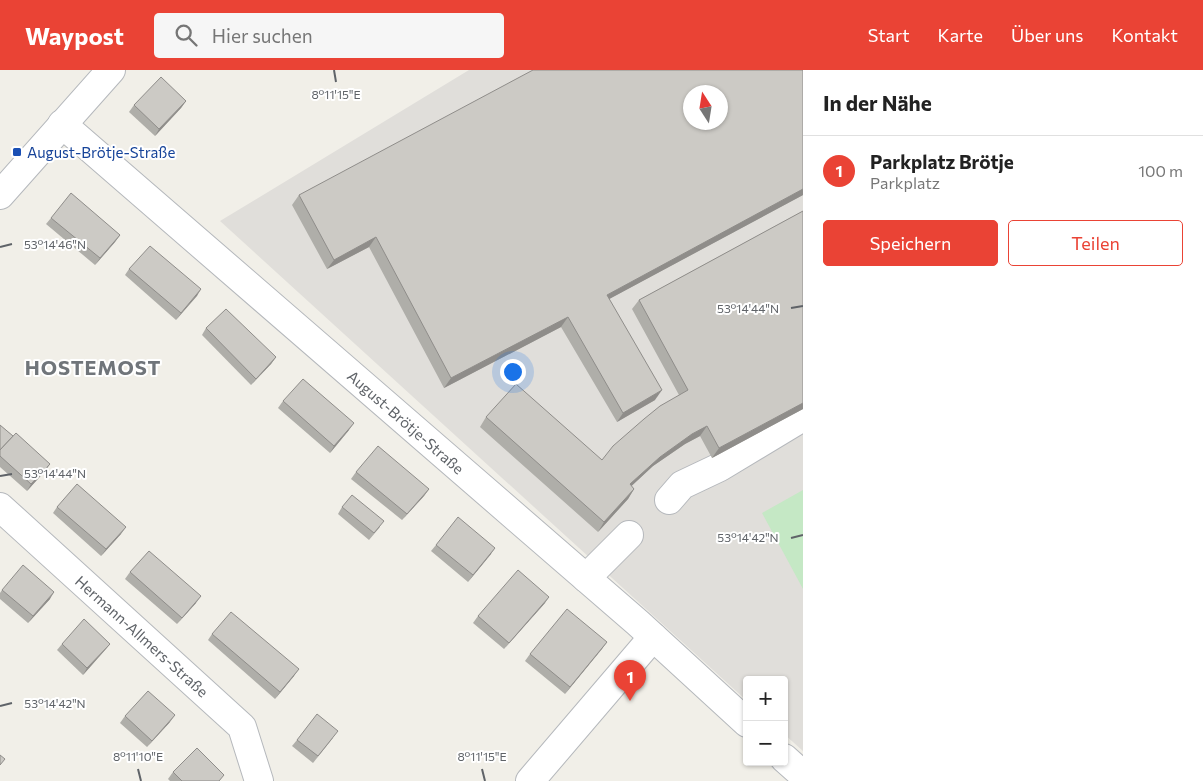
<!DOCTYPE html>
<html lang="de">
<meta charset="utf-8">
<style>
:root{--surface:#fff;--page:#f6f6f6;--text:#222;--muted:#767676;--line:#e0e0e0;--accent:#ea4335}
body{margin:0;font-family:Commissioner,sans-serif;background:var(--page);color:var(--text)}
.controls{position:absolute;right:15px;bottom:15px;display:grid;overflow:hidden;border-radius:5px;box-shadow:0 1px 4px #0004}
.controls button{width:45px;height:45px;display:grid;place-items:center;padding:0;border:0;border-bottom:1px solid var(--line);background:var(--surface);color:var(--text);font:25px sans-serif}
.compass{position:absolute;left:683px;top:15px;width:45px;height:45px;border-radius:50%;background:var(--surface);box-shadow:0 1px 4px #0004;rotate:348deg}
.you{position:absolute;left:512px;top:301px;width:18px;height:18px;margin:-12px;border:4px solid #fff;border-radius:50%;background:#1a73e8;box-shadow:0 0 0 8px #1a73e833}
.badge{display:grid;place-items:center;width:32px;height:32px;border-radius:50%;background:var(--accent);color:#fff;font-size:16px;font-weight:700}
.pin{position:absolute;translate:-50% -41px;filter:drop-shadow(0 1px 2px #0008)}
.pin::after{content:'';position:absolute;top:26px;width:18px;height:15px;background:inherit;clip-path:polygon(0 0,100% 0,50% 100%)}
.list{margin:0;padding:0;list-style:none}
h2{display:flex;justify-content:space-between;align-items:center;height:65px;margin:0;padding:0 20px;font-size:21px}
h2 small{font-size:16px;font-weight:400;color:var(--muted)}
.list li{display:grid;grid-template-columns:32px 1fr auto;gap:15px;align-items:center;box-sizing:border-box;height:70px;padding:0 20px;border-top:1px solid var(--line)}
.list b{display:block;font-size:19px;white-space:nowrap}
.list p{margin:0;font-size:16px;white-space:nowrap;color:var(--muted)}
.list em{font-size:16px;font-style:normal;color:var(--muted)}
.actions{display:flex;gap:10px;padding:15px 20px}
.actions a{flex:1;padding:11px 0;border:1px solid var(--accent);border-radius:5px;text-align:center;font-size:18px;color:var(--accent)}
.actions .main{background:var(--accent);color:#fff}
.icon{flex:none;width:28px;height:28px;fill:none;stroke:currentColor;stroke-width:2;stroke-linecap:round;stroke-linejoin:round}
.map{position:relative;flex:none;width:803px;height:711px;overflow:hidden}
header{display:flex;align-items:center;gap:30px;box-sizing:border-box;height:70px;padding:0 25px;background:var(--accent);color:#fff}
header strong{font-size:24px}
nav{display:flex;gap:28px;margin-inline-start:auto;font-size:18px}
.search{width:350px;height:45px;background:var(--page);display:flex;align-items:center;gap:12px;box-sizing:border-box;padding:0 18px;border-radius:5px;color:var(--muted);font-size:19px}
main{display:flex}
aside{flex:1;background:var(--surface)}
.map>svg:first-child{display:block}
</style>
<header>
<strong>Waypost</strong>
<div class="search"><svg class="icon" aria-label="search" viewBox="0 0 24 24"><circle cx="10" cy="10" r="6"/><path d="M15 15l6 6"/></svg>Hier suchen</div>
<nav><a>Start</a><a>Karte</a><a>Über uns</a><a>Kontakt</a></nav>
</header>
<main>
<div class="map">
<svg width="803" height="711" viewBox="0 0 803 711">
<rect width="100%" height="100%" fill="#f1efe8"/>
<path fill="#e0deda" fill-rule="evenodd" d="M469 0H803V681L784 664V610H747V631L220 151ZM690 22H720V52H690Z"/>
<polygon fill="#c5e8c5" points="803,420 803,519 762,443"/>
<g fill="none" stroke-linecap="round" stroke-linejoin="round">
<defs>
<g id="minor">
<polyline points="62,54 638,553 747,653"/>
<polyline points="0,125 111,0"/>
<polyline points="669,430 682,415 720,397 803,347"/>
<polyline points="0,437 242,657 259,711"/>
<polyline points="586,508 629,465"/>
<polyline points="784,688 803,705"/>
<polyline points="530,711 653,567"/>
</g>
</defs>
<use href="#minor" stroke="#b5b8bc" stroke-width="30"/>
<use href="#minor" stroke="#fff" stroke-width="28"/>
</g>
<g fill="#afaea9">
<polygon points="803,0 803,125 609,229 655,330 617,352 561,257 444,318 369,177 327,199 292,135 299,125"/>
<polygon points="186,31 181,38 155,66 129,42 134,35"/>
<polygon points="803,141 803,339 712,388 700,366 685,374 653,396 631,416 634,419 628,429 598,462 480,357 486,347 602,390 679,325 632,239 639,230"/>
<polygon points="51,148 120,165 115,172 95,195 46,154"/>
<polygon points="129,199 201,219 176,250 125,205"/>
<polygon points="206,258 276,287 271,294 251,315 202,265"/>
<polygon points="283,331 349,360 330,383 278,338"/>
<polygon points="0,355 13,366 50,394 45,401 27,421 0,397"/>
<polygon points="356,402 429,419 424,426 402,450 351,409"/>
<polygon points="57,437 121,464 101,486 53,443"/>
<polygon points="342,437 380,457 369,470 338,444"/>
<polygon points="436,475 491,484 468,512 431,481"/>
<polygon points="130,502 196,533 177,554 125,509"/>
<polygon points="2,520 50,529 28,553 0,529 0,523"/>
<polygon points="545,533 504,579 473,553 478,546"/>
<polygon points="212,564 294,606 275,629 208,570"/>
<polygon points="607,572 565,624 525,591 530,584"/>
<polygon points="62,574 110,574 105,580 83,605 57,580"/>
<polygon points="125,646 170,652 147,677 120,653"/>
<polygon points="333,668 313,693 292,676 297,670"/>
<polygon points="173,702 220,711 170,711 168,709"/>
</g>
<g fill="#8f8d8a">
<polygon points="186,31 181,38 155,66 159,59"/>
<polygon points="803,119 803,125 600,234 607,225"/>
<polygon points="120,165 115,172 95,195 100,188"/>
<polygon points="376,167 369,177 327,199 334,190"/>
<polygon points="201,219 197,226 176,250 181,243"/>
<polygon points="568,247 561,257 444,318 451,308"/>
<polygon points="276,287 271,294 251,315 256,309"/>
<polygon points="662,320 655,330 617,352 623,343"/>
<polygon points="803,333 803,339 712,388 719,378"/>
<polygon points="354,353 349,360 330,383 334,376"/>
<polygon points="707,356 700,366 685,374 653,396 623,424 630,414 660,387 692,364"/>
<polygon points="50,394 45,401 27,421 31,414"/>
<polygon points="429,419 424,426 402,450 407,444"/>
<polygon points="634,419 628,429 598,462 604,452"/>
<polygon points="126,457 121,464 101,486 106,479"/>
<polygon points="495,478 491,484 468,512 473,505"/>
<polygon points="54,522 50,529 28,553 33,546"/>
<polygon points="201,526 196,533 177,554 182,548"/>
<polygon points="549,527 545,533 504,579 509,573"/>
<polygon points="607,572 602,579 565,624 570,617"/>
<polygon points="110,574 105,580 83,605 87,598"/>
<polygon points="299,599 294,606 275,629 280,622"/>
<polygon points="175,645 170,652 147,677 152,671"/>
</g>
<g fill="#cccac5" stroke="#8f8d8a" fill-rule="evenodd">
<path d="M533 0H803V119L607 225 662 320 623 343 568 247 451 308 376 167 334 190 299 125ZM690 22H720V52H690Z"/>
<polygon points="161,7 186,31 159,59 134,35"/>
<polygon points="71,123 120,165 100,188 51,148"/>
<polygon points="803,141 803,333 719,378 707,356 692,364 660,387 630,414 634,419 604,452 486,347 516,314 602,390 613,376 644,349 660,336 688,320 639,230"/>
<polygon points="150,176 201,219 181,243 129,199"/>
<polygon points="226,239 276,287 256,309 206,258"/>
<polygon points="303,309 354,353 334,376 283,331"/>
<polygon points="0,355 13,366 0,380"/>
<polygon points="16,363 50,394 31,414 0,386 0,380"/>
<polygon points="378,376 429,419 407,444 356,402"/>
<polygon points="77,414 126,457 106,479 57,437"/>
<polygon points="352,425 384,451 374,463 342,437"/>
<polygon points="458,447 495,478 473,505 436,475"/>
<polygon points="149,481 201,526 182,548 130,502"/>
<polygon points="23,495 54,522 33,546 2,520"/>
<polygon points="518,500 549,527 509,573 478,546"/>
<polygon points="567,539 607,572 570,617 530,584"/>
<polygon points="231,542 299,599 280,622 212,564"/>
<polygon points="84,549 110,574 87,598 62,574"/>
<polygon points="148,621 175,645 152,671 125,646"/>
<polygon points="317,644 338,661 318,686 297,670"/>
<polygon points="197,678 224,705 219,711 182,711 173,702"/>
<polygon points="0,685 5,689 0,695"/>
</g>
<path fill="none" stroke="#5f6368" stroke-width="2" d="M334 0 336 12M0 177 12 174M791 238 803 236M0 406 12 404M791 468 803 465M0 636 12 633M138 699 141 711M482 699 485 711"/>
<rect fill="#1a4fb4" stroke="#fff" stroke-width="2" x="12" y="77" width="10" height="10" rx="2.5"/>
<g text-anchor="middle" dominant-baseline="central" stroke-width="4" stroke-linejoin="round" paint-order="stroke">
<g font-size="15" fill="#164399" stroke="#fff" text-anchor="start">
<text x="27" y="82">August-Brötje-Straße</text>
</g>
<g font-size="15" fill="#5f6368" stroke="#fff">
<text transform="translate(406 352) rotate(41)">August-Brötje-Straße</text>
<text transform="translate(142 566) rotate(42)">Hermann-Allmers-Straße</text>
</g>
<g font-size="20" font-weight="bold" letter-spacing="1" fill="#70757a" stroke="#fff">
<text x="93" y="297">HOSTEMOST</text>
</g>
</g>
<g font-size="12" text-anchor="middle" fill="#5f6368" stroke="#fff" stroke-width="4" stroke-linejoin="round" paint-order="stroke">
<text x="336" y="29">8°11'15"E</text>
<text x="55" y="179">53°14'46"N</text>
<text x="748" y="243">53°14'44"N</text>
<text x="55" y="408">53°14'44"N</text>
<text x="748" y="472">53°14'42"N</text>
<text x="55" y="638">53°14'42"N</text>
<text x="138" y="691">8°11'10"E</text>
<text x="482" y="691">8°11'15"E</text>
</g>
</svg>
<div class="controls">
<button>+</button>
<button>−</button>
</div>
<svg class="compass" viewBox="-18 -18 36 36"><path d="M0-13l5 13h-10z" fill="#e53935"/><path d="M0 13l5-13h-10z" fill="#767676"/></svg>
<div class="you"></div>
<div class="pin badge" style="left:630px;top:631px">1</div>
</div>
<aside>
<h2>In der Nähe<small></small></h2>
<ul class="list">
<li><span class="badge">1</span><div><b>Parkplatz Brötje</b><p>Parkplatz</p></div><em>100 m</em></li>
</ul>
<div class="actions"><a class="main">Speichern</a><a>Teilen</a></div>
</aside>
</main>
